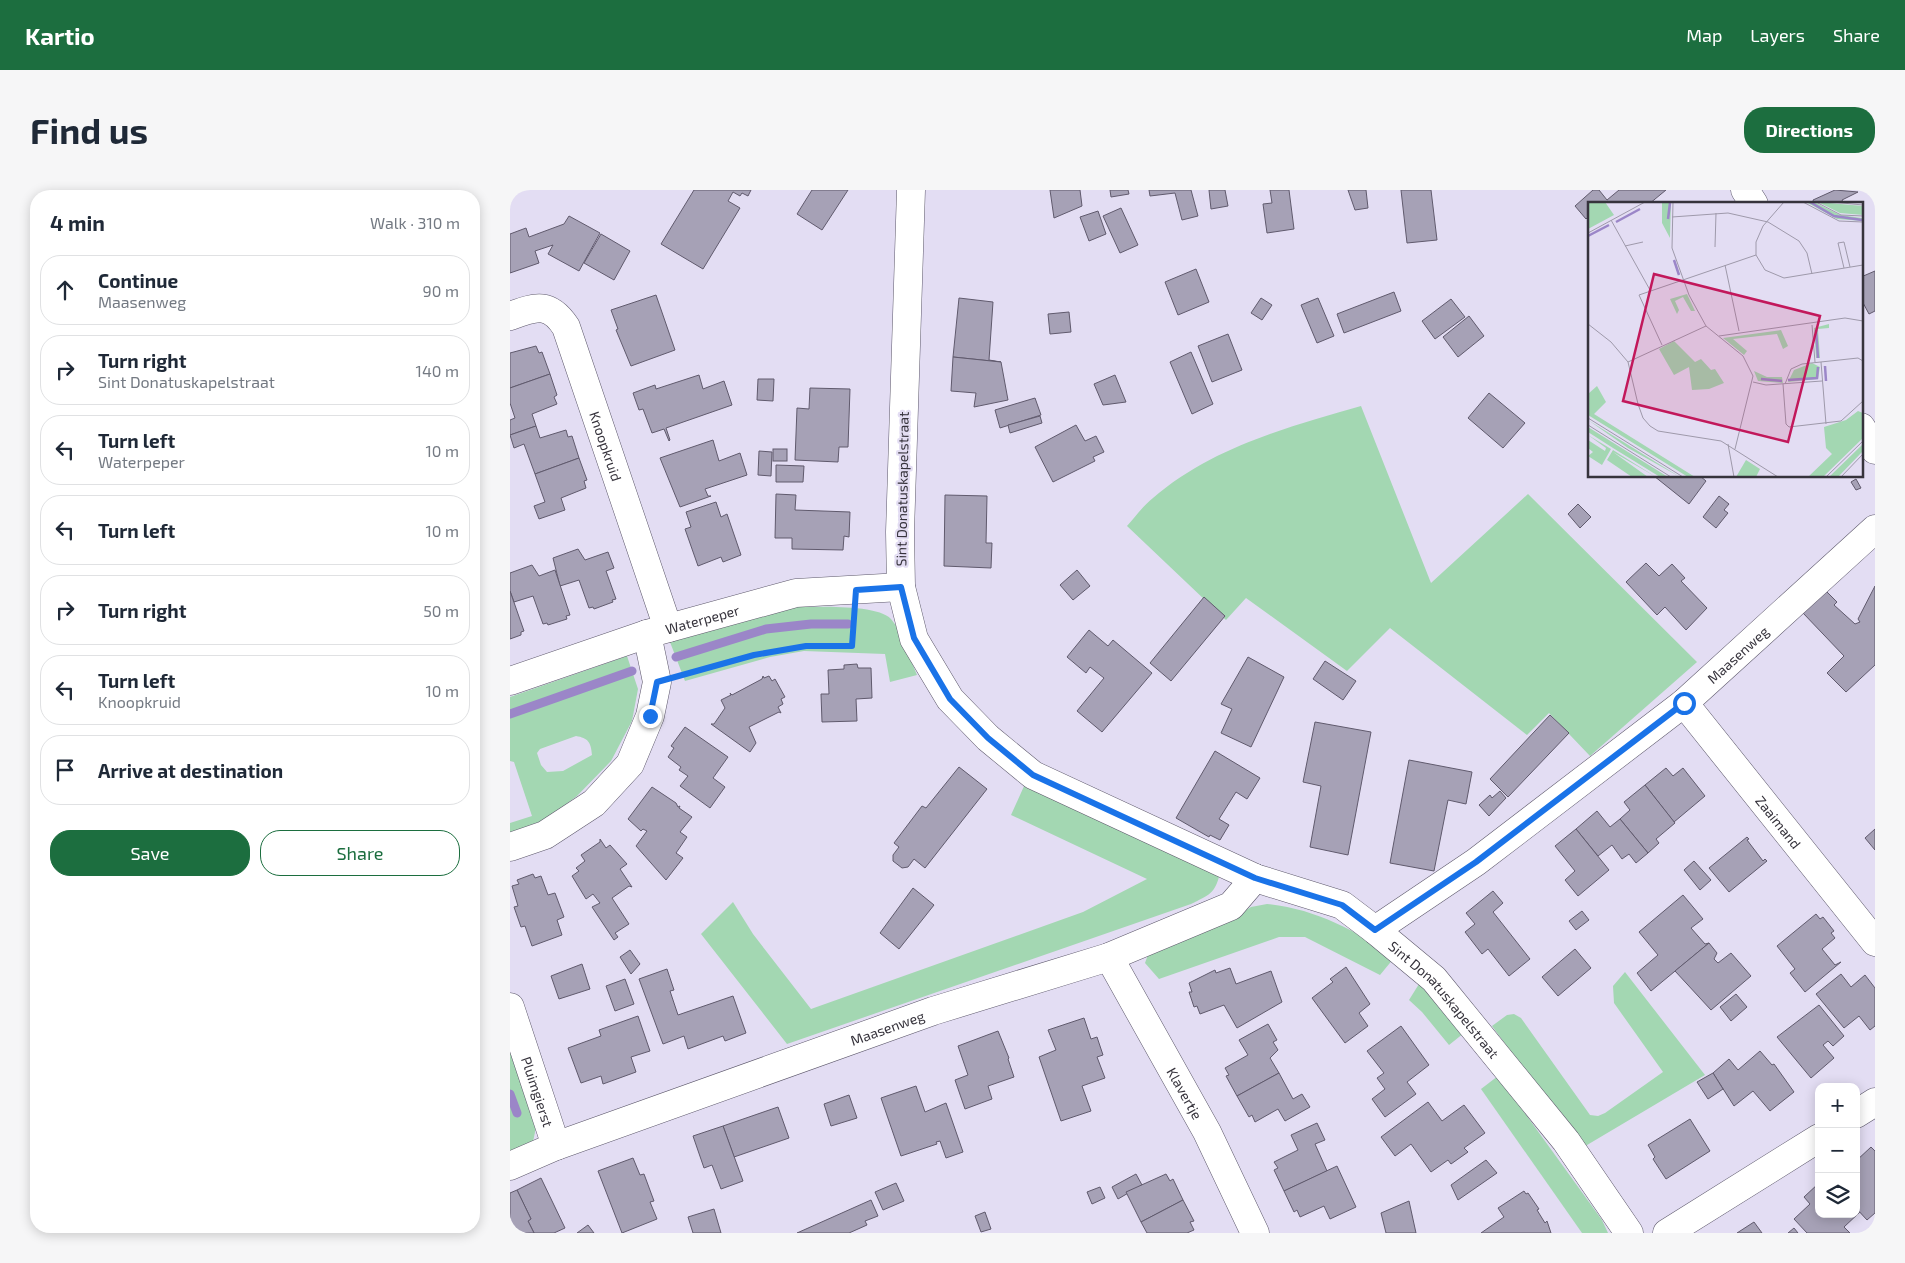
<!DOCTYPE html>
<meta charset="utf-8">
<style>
:root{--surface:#fff;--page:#f6f6f7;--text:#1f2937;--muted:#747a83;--line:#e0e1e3;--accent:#1c6e3f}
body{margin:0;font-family:"Exo 2",sans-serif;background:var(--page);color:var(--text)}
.controls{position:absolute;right:15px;bottom:15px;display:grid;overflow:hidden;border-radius:10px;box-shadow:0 2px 12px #0003}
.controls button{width:45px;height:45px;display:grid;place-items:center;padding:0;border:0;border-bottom:1px solid var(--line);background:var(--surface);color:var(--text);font:25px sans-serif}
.stop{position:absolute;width:15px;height:15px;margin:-11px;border:4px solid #1a73e8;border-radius:50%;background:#fff}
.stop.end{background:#1a73e8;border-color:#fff;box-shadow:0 1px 5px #0008}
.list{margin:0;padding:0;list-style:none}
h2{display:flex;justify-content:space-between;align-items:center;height:65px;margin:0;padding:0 20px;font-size:21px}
h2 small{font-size:16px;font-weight:400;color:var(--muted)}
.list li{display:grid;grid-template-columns:32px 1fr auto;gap:15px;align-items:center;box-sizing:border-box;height:70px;margin:0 10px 10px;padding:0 10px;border:1px solid var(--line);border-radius:20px}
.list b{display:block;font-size:19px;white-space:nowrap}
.list p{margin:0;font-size:16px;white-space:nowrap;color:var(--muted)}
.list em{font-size:16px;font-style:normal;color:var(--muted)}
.actions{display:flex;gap:10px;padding:15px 20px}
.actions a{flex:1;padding:11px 0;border:1px solid var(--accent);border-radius:20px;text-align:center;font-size:18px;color:var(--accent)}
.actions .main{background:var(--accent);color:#fff}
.icon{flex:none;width:28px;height:28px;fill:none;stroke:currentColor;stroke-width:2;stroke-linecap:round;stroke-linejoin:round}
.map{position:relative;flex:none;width:1365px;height:1043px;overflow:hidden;border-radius:20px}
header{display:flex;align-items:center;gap:30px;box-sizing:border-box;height:70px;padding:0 25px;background:var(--accent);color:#fff}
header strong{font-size:24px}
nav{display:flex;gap:28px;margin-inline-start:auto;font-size:18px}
.intro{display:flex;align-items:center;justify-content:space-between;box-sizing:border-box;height:120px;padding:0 30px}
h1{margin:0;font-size:35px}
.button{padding:12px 22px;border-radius:20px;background:var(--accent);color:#fff;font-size:18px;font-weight:700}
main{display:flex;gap:30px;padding:0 30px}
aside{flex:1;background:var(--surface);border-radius:20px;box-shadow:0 2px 12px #0003}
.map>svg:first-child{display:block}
</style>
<header>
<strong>Kartio</strong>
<nav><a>Map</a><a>Layers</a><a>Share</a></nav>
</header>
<div class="intro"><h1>Find us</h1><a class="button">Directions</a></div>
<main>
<aside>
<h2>4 min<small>Walk · 310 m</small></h2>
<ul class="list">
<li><svg class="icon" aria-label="ahead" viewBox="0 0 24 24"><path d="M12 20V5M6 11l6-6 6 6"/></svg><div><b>Continue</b><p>Maasenweg</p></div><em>90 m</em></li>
<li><svg class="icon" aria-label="right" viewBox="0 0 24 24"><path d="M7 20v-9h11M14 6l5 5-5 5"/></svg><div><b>Turn right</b><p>Sint Donatuskapelstraat</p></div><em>140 m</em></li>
<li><svg class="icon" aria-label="left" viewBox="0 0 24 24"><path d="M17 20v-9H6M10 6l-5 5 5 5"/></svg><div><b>Turn left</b><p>Waterpeper</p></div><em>10 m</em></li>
<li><svg class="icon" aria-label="left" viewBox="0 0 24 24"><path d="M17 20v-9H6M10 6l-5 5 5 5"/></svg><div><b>Turn left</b></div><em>10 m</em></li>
<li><svg class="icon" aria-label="right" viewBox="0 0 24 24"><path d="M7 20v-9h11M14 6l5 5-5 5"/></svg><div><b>Turn right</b></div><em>50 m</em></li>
<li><svg class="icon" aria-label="left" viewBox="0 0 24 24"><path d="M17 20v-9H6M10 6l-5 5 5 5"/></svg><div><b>Turn left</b><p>Knoopkruid</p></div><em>10 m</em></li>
<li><svg class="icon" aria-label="arrive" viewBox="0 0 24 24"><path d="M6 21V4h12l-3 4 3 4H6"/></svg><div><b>Arrive at destination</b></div></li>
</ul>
<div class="actions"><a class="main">Save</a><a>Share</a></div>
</aside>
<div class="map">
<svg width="1365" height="1043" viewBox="0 0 1365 1043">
<rect width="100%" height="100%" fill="#e3ddf3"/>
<g fill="#a3d7b2" fill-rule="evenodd">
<path d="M851 216 921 393 1018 304 1187 472 1080 566 1039 523 1017 545 880 438 837 481 736 408 716 430 617 336C625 327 633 316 643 308 702 257 778 237 851 216Z"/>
<path d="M284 417C305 417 368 414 381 429 394 444 399 467 407 485L380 492 375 464 294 461 260 467 175 491 160 452Z"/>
<path d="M117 466 128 499 122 531 101 571 67 606 27 636 0 646V633L22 626 4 572 0 571V507ZM66 546C78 548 81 552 82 565L53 581 37 582 31 575 27 563 30 559Z"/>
<path d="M515 594 710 683C705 704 699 705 681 714L277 854 191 744 223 712 243 744 301 819 573 722 637 689 501 625Z"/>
<path d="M757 714C805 719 846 740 884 768L870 785 795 747H769L649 789 635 773 640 759 720 730 741 717Z"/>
<polygon points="1115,782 1195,885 1072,958 982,836 997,825 1004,824 1011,828 1080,925 1088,926 1095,923 1153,882 1104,813 1103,796"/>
<polygon points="909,794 954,843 939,855 912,822 899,810"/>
<polygon points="0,862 26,937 23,952 0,965"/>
<polygon points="988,886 1092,1030 1098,1043 1072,1043 971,899"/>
</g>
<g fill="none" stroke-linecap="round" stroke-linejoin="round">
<g stroke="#9b86c8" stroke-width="9">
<polyline points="166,467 256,439 301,434 338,434"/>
<polyline points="0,524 122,481"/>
<polyline points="0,904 7,923"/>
</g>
</g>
<g fill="#a6a1b6" stroke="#605a6d">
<polygon points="0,0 5,0 0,9"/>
<polygon points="184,0 241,0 238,6 232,3 230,6 223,2 218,11 230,18 193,79 151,54"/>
<polygon points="302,0 338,0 312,40 287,24"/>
<polygon points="540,0 570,0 572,16 544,28"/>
<polygon points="600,0 618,0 619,4 601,7"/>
<polygon points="639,0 681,0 688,26 672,30 665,3 640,6"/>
<polygon points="699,0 715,0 718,16 701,19"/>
<polygon points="760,0 779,0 784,39 757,43 753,14 762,13"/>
<polygon points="838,0 856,0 858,18 845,20"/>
<polygon points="891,0 921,0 927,50 897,53"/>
<polygon points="1083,0 1089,0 1097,10 1109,0 1156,0 1139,14 1100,14 1098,11 1094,14 1079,14 1079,26 1076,29 1065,16"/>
<polygon points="1325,0 1348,2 1332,10 1334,14 1304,14 1303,10"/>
<polygon points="611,18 628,55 610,63 593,26"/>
<polygon points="588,21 596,44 579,51 570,27"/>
<polygon points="59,26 90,43 69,81 38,64 43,55 25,61 29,73 0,83 0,44 16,38 19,47 54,34"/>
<polygon points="91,44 120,61 104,90 74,73"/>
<polygon points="686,79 699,112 668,125 655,92"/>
<polygon points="1365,81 1365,121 1359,124 1351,109 1351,87"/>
<polygon points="884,102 891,121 834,143 827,124"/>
<polygon points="146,105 165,160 121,176 106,140 108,139 101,120"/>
<polygon points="449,108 483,112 479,170 491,172 443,167"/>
<polygon points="751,108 762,115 752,130 741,123"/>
<polygon points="808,108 824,146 807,153 791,115"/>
<polygon points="941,109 955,127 925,149 912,131"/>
<polygon points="559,122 561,142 540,144 538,124"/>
<polygon points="959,126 974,146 948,167 933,147"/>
<polygon points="718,144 732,180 702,192 688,156"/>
<polygon points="26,156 29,163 32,162 40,184 0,198 0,163"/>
<polygon points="681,162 703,214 682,224 660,172"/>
<polygon points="443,167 491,172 498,210 464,217 466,203 441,201"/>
<polygon points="40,184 47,205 44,207 47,214 22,224 26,236 0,245 0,230 5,228 0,213 0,198"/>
<polygon points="189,185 193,199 214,191 222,215 156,238 160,250 159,251 154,239 142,243 133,219 129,220 123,203 145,195 146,199"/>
<polygon points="605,185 616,212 593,215 584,194"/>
<polygon points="248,189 264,189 263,211 247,210"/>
<polygon points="300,198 340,199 338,257 329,257 328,272 285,270 287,218 299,219"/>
<polygon points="979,203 1015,233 993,258 958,228"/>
<polygon points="525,208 531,225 490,238 485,220"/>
<polygon points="530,226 532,233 500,243 498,235"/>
<polygon points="566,235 575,251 586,246 594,262 583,267 585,271 543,292 525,257"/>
<polygon points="26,236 30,248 56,240 58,247 62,246 69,268 25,284 14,254 4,258 0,245"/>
<polygon points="203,250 209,271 230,263 237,285 195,299 198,306 201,306 170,317 150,268"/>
<rect x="263" y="259" width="14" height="12"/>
<polygon points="249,261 262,262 261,286 248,285"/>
<polygon points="69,268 77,290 74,291 76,298 51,308 55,320 29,329 24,316 35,312 25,284"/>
<polygon points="266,275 294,276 293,292 266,292"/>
<polygon points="1144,286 1190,286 1196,291 1179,314"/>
<polygon points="1346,289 1351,298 1346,300 1341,292"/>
<polygon points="266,304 286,305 285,320 340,322 339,347 334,346 333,360 282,359 282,348 265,348"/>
<polygon points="435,305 477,306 476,353 482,353 481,378 434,376"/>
<polygon points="1209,306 1219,314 1214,320 1218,323 1206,338 1193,327"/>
<polygon points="206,312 211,327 217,324 231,365 213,372 211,367 188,376 175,339 181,337 176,322"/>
<polygon points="1068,314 1081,327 1070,338 1058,324"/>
<polygon points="68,359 75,370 98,362 104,378 96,381 106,409 102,410 103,412 84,419 83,417 79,418 69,390 50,396 43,368"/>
<polygon points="1136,373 1149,386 1162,374 1175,388 1171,391 1197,418 1176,440 1155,417 1147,425 1116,392"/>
<polygon points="22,375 29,386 45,380 60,425 56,426 57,429 38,435 37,433 33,434 23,406 4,412 0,401 0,383"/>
<polygon points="567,380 580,396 563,410 550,395"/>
<polygon points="1365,396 1365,475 1336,502 1317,483 1334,466 1293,423 1316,401 1327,412 1324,415 1345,434 1350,432 1348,429"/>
<polygon points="0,401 14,441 11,442 11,445 0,449"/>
<polygon points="694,407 715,426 661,491 640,473"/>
<polygon points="579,440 598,456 603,450 642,483 592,542 567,521 594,488 580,477 576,483 557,467"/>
<polygon points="738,467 774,487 741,557 711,543 722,519 711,514"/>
<polygon points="815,471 846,491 833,510 803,489"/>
<polygon points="347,474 348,478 361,478 362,508 346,509 347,531 312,532 311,504 319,504 318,480 334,479 334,475"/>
<polygon points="253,486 254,488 259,486 262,491 265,489 275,507 271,509 273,514 268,517 271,523 269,522 239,537 246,553 240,562 201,534 204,534 215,518 211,510 221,505 220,503 222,505 252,489"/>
<polygon points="1040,525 1059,543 998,607 980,589"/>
<polygon points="805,532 861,542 838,665 800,657 811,596 793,592"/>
<polygon points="175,537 218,567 203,588 215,597 200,618 170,596 178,586 169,580 171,577 158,567 164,558 161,556"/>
<polygon points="705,561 750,588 737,609 726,602 709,629 719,635 710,650 700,645 699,647 666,628"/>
<polygon points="899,570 962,582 956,614 938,610 924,681 880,673"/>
<polygon points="449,577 477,599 415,678 404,669 398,677 392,678 383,671 383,665 389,657 384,653 412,616 416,618"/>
<polygon points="1156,578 1163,586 1173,578 1195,606 1164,632 1135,595"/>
<polygon points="1135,595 1165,633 1146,649 1149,653 1138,663 1110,629 1120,620 1114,612"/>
<polygon points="142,597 166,613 168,617 170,616 169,618 182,627 170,642 177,647 166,663 173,668 156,690 126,656 137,641 133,639 131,641 118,629"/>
<polygon points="990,601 996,608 979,626 969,615 980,605 982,608"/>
<polygon points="1087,621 1100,637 1110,629 1138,663 1126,673 1119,664 1112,669 1102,655 1088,666 1066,639"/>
<polygon points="1066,639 1099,680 1068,706 1055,690 1065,681 1045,656"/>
<polygon points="1365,639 1365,660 1355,648"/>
<polygon points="1237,647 1239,649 1237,650 1253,671 1255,669 1257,671 1219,702 1199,678"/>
<polygon points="90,649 96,658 100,655 117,674 110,679 122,697 119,696 102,708 119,734 105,743 108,747 104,750 82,717 90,713 83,704 76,709 62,686 69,681 66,678 75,671 71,665 90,652"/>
<polygon points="1184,671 1201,690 1190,700 1174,680"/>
<polygon points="23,684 25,688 31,686 38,705 45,703 54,727 47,730 52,745 22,756 15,736 11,737 4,717 8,716 2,696 9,694 7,690"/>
<polygon points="403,698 424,715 389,759 370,743"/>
<polygon points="983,701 993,713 983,722 1020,769 999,786 978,759 972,764 955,742 965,734 956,723"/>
<polygon points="1173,705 1193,729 1181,738 1195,754 1199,753 1141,801 1127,783 1148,765 1129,742"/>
<polygon points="1072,721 1079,730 1066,740 1059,731"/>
<polygon points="1306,724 1310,729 1313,727 1324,741 1321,743 1325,748 1312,759 1325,775 1331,772 1295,802 1280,783 1285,779 1267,756"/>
<polygon points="1199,753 1207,763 1204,769 1208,773 1221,763 1241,786 1201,820 1165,781"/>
<polygon points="1065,759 1081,778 1048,806 1032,787"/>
<polygon points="120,760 130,774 121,784 110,767"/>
<polygon points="72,774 80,799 49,809 41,786"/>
<polygon points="836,777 860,814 849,823 858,836 835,853 802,808 823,792 820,789"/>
<polygon points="720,778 726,794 761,781 772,812 727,838 714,815 690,824 687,816 684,817 679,802 682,802 679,793 705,780 706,783"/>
<polygon points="157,779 164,800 160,801 168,825 223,806 236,843 215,851 213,846 178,859 174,846 153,854 129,789"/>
<polygon points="1331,784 1341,797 1355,785 1365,798 1365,836 1360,840 1349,826 1334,838 1306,804"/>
<polygon points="115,789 124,814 105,821 96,796"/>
<polygon points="1226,804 1237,817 1221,831 1210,817"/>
<polygon points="1309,815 1334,846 1323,856 1318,851 1313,855 1324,868 1301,888 1267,847"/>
<polygon points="128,826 140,861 121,867 126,882 93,894 91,886 71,893 58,858 91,846 89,840"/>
<polygon points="574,828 581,849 587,847 593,865 587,867 595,888 572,896 581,921 551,931 529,867 546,860 538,840"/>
<polygon points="758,834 767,850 763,852 768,860 760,868 769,883 727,906 716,886 719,885 715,878 738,865 729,850"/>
<polygon points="891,836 919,875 897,892 906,904 875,927 862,909 875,899 867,888 874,883 857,861"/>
<polygon points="488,841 499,868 498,869 504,887 478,896 482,909 455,919 445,890 458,885 448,856"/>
<polygon points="1250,861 1262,875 1264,874 1284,902 1260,921 1243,901 1224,916 1203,883 1219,869 1228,880"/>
<polygon points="769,883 783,909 792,904 800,917 775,931 768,919 745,932 742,925 739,927 727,906"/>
<polygon points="1203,883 1213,899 1198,909 1187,892"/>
<polygon points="406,896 415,922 436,913 453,962 436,968 430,951 426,952 427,954 391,966 371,908"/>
<polygon points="339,905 347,928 321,936 314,914"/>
<polygon points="918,912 932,931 954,915 975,943 954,958 958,962 941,974 938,970 921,982 901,954 885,966 871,947"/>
<polygon points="268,917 279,948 224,967 213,936"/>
<polygon points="1180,929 1200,961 1156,989 1143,969 1145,967 1138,955"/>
<polygon points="807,933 815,950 805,954 817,981 774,1001 764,980 768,978 764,972 788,960 781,945"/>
<polygon points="213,936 233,991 211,999 202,975 194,978 183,946"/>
<polygon points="1361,957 1365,961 1365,1023 1357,1030 1346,1018 1346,995 1350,992 1346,988 1346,971"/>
<polygon points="123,968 130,985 134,984 144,1011 140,1012 147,1029 112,1043 88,981"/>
<polygon points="976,970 987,983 948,1010 941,995"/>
<polygon points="827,976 846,1017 820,1029 814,1016 790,1027 787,1020 784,1022 774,1001"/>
<polygon points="626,984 632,995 608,1009 602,997"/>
<polygon points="656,984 660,991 663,989 673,1010 631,1032 616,1002"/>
<polygon points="31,988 55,1038 44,1043 24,1043 18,1031 21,1029 7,1000"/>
<polygon points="386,993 394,1011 373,1020 365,1002"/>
<polygon points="1309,993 1309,1024 1346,1024 1346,1018 1350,1022 1334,1037 1340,1043 1297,1043 1284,1029 1300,1014 1294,1007"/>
<polygon points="590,997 595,1008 582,1014 577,1002"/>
<polygon points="7,1000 21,1029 18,1031 24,1043 0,1043 0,1003"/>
<polygon points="1014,1001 1016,1004 1018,1003 1029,1019 1027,1020 1035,1033 1037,1031 1041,1043 971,1043 994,1027 988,1018"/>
<polygon points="361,1010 368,1026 355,1031 357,1035 339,1043 287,1043"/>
<polygon points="673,1010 684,1031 680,1032 684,1040 677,1043 637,1043 631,1032"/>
<polygon points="899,1011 906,1043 876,1043 871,1023"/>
<polygon points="204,1019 211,1043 183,1043 178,1027"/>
<polygon points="475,1022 481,1039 471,1042 465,1026"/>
<polygon points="1244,1032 1252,1043 1227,1043"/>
<polygon points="78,1035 84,1043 67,1043"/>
<polygon points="1284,1038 1288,1043 1278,1043"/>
</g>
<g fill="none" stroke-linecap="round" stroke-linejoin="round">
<defs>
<g id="minor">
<path id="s1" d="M401 0 390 342 391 397 404 449 440 509 478 548 523 585 745 688 832 715 865 740 924 789 1056 951 1119 1043"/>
<polyline points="1235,0 1244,14"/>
<path id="s2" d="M0 126C25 117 39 111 56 137L158 438"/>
<polyline points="1351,237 1365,260"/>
<path id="s3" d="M0 491 137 444 286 403 391 397"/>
<path id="s4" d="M1174 513 1365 752"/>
<polyline points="0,657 35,645 84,613 120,574 140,526 147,492 137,444"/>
<path id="s5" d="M865 740 966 672 1174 513 1365 339"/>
<path id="s6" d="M599 767 697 942 745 1043"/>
<path id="s7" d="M0 817 46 956"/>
<polyline points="1346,924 1365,912"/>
<path id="s8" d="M0 976 46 956 423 821 599 767 721 716 745 688"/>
<polyline points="1157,1043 1309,948"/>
</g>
</defs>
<use href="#minor" stroke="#5d586b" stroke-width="29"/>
<polyline stroke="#a8a3b5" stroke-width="3" stroke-dasharray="4 4" stroke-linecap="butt" points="173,485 244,465 296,456 342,457 344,428"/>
<use href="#minor" stroke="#fff" stroke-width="28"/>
</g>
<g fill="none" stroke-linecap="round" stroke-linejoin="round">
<polyline stroke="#1a73e8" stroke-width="6" points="140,526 147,492 244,465 296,456 342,456 346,400 391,397 404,448 440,509 478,548 523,585 745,688 832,715 865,740 966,672 1174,513"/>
</g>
<g text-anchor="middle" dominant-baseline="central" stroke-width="4.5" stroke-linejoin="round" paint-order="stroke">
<g font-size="14" fill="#36333c" stroke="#e3ddf3">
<text stroke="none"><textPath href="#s2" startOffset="190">Knoopkruid</textPath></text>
<text transform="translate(392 299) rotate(-89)">Sint Donatuskapelstraat</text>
<text stroke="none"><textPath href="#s3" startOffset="202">Waterpeper</textPath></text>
<text stroke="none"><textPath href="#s5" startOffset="456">Maasenweg</textPath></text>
<text stroke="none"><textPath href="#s4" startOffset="152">Zaaimand</textPath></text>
<text stroke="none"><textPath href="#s1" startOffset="1109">Sint Donatuskapelstraat</textPath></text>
<text stroke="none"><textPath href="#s8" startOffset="402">Maasenweg</textPath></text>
<text stroke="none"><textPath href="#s7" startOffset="89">Pluimgierst</textPath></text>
<text stroke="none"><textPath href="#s6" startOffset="156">Klavertje</textPath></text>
</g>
</g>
<g transform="translate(1078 12)">
<rect width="275" height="275" fill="#e3ddf3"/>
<path d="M0 0H17L26 13 0 27ZM74 0H83L82 36 74 21ZM218 0H226L252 13 274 16 275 19 249 17ZM230 0 275 4V13L252 11ZM99 92 107 109H103L95 95 87 99 91 108 89 112 82 97ZM241 122V126L230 127 232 156H228L226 126ZM193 128 200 144 195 147 189 132 145 137 159 149 156 153 135 136ZM86 139 107 160 113 157 123 168 127 167 136 181 121 187 104 188 101 165 86 173 71 147ZM224 161 232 165 230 177 200 180 206 168ZM166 169 179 175H194L195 181 170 179ZM9 184 18 200 6 212 107 275H100L0 213V192ZM270 209 275 211V236L235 275H220L244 252 238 246 236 225 258 218ZM0 218 92 275 40 246ZM0 225 80 275H72L25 246 0 230ZM0 233 23 247 14 263 0 254 5 250 0 246V238L17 249 18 246ZM275 242V249L250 275H241ZM25 248 68 275 25 250 60 275H44L19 258ZM158 258 172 267 168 275H148Z" fill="#a3d7b2"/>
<path fill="none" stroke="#9b86c8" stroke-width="2.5" d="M222 0 246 14 274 18M80 17 82 1M28 20 52 7M0 34 21 23M86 58 91 73M228 128 230 156M237 164 238 179M173 177 194 179M200 178 229 176 230 165"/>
<path fill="none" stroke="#9e99aa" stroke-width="1" d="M85 0 84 46 101 93 118 124 155 154 165 174 147 247M196 0 175 24 168 40V53L177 68 196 76 275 63M215 0 251 19 275 20M228 0 253 13 275 14M244 0 275 3M84 15 140 11 180 20 211 39 219 51 224 72M23 18 62 88M0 31 57 0M37 44 55 40M127 45 128 11M137 63 151 129M256 66 250 41 256 40 262 65M0 122 23 140 40 160 50 202 55 216 62 224 70 229 133 239 190 275M224 123 227 160M131 134 257 116 275 119M74 143 51 93 168 53M40 160 118 124M233 160 238 222M165 180 178 183 234 179M195 182 198 222 201 225 253 219 275 199M197 182 203 167 214 162 270 156 275 159M0 216 95 275M0 223 83 275M140 242 146 275M238 275 275 239M253 275 275 252"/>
<path fill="#c2185b" fill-opacity="0.15" stroke="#c2185b" stroke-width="2.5" d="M66 72 232 114 200 240 35 199Z"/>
<rect width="275" height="275" fill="none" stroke="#36333c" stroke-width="2.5"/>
</g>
</svg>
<div class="controls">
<button>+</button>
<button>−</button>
<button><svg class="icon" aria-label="layers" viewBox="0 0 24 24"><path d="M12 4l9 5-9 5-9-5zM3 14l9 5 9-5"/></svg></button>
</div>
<div class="stop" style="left:1174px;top:513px"></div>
<div class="stop end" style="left:140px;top:526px"></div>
</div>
</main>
